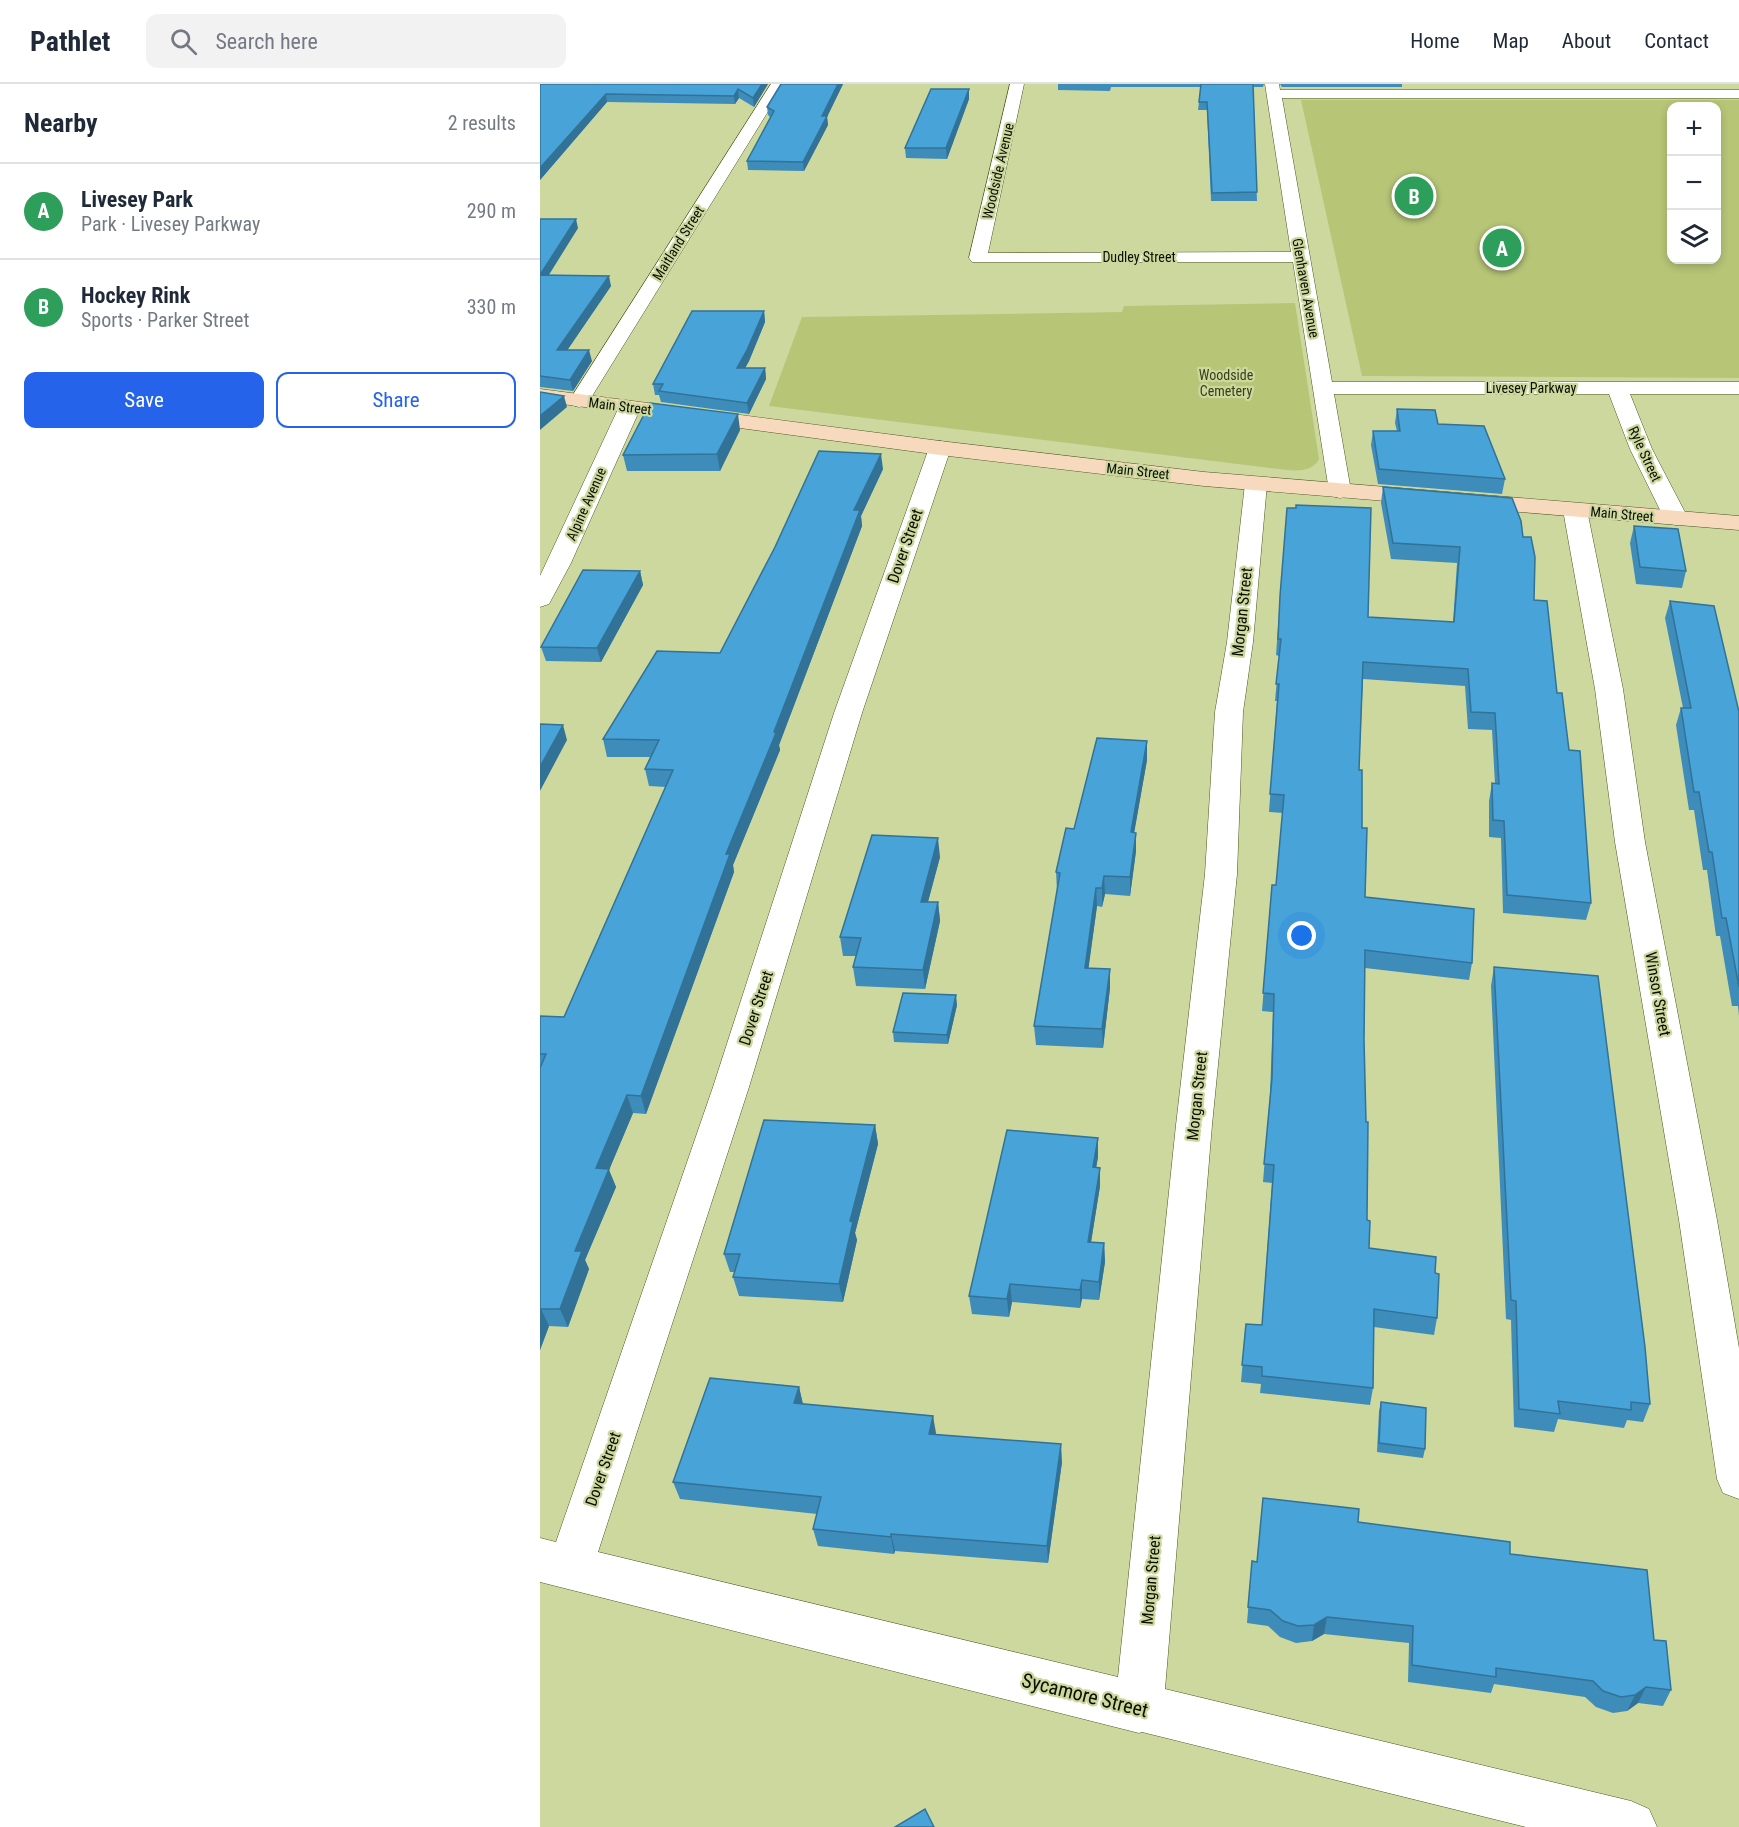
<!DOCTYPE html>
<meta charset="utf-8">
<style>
:root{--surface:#fff;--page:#f2f2f3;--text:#1f2937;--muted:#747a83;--line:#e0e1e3;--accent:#2563eb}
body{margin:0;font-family:"Roboto Condensed",sans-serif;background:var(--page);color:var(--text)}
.controls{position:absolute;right:18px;top:18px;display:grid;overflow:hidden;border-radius:12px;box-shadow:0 3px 9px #0003}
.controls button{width:54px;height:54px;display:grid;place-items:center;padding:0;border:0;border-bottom:2px solid var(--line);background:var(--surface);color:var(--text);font:30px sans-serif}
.you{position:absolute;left:762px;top:852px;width:21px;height:21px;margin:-15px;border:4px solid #fff;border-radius:50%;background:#1a73e8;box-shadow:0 0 0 9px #1a73e833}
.badge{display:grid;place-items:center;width:39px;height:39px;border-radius:50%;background:var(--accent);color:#fff;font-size:20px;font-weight:700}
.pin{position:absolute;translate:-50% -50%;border:3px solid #fff;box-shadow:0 2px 6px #0006}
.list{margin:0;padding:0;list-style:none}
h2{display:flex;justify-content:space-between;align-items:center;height:78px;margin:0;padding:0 24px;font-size:26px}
h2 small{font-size:20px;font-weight:400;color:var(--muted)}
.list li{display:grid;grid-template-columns:39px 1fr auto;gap:18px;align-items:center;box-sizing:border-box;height:96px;padding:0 24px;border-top:2px solid var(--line)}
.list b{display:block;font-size:22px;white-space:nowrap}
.list p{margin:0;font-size:20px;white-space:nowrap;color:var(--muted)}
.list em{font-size:20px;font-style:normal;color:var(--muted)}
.actions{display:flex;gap:12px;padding:18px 24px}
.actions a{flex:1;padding:14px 0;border:2px solid var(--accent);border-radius:12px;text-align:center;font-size:21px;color:var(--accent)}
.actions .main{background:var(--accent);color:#fff}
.icon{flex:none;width:33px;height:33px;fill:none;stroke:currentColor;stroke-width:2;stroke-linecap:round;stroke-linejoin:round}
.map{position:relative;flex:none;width:1199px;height:1743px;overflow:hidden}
header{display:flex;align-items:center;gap:36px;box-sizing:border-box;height:84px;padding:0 30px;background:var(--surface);border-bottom:2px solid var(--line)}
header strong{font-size:28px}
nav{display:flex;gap:33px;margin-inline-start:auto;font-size:21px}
.search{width:420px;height:54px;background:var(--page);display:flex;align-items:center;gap:15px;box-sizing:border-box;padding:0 21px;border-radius:12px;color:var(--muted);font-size:22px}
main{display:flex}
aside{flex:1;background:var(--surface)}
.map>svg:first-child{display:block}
</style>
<header>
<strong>Pathlet</strong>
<div class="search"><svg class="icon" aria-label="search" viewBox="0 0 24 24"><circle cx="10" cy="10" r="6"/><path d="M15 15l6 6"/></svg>Search here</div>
<nav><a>Home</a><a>Map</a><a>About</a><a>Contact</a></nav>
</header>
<main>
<aside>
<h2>Nearby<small>2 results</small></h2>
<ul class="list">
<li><span class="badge" style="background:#2e9e5b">A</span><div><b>Livesey Park</b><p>Park · Livesey Parkway</p></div><em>290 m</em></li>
<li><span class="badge" style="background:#2e9e5b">B</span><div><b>Hockey Rink</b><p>Sports · Parker Street</p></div><em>330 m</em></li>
</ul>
<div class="actions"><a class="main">Save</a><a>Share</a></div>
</aside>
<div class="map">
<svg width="1199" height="1743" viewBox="0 0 1199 1743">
<rect width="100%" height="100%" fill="#cdd89f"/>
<g fill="#b7c577" fill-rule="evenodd">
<path d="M761 16H1199V294L822 292ZM1132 22H1176V176H1132Z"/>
<path d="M755 219 779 375C773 387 759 387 747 386L229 322 262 233 582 228 584 222Z"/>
</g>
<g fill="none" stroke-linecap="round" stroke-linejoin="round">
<defs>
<g id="minor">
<polygon points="231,0 245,0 49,317 46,321 39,323 32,321 29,317"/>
<polygon points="470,0 484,0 448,169 751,168 725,0 739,0 740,6 1199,6 1199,14 742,14 792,298 1199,298 1199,310 1090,310 1112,365 1148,434 1144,439 1136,441 1128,439 1124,434 1090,365 1069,310 794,310 811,407 808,412 800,414 792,412 789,407 753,178 432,178 429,174"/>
<polygon points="90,317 97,319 101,323 31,479 9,520 0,523 0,492 79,323 83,319"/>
<polygon points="400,357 408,359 411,364 322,629 209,1003 58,1468 578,1593 636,1041 665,790 675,628 687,558 705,400 708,395 716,393 724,395 727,400 713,558 703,628 697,790 672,1041 625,1605 1091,1717 1109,1725 1117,1743 986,1743 602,1648 599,1649 0,1498 0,1454 16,1458 173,1003 294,629 389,364 392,359"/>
<polygon points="1035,419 1043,421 1047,426 1083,605 1105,758 1177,1136 1199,1264 1199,1415 1183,1409 1177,1395 1139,1136 1075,758 1055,605 1023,426 1027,421"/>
</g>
<polygon id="secondary" points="0,305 400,357 664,388 1199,432 1199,446 664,402 400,371 0,317"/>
</defs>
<use href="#minor" stroke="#4d5520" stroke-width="1"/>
<use href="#secondary" stroke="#4d5520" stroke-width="1"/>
<use href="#minor" fill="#fff" fill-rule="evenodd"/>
<use href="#secondary" fill="#f7d9be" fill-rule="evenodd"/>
</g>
<g fill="#3d8cba">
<polygon points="0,0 228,0 214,23 199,14 195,20 67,18 0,96"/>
<polygon points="241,0 303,0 287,33 288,41 264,87 208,86 207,77 230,33 228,31 227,23"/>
<polygon points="518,0 724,0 723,3 713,3 717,117 671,117 667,26 658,26 661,3 571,3 570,7 518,6"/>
<polygon points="740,0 862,0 862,3 742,3"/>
<polygon points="429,15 407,75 366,74 365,64"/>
<polygon points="0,135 38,144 9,191 71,202 27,266 52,277 33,307 0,303"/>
<polygon points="224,227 225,238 209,277 205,284 225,284 226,295 209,330 121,318 119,311 115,311 113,300"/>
<polygon points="857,325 898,340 965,395 962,410 838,400 831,361 833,347 857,347 855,339"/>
<polygon points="200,346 180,387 87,387 83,371"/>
<polygon points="343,385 321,432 322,442 239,661 240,666 193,781 194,788 106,1030 93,1029 69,1086 76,1103 45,1176 49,1185 28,1243 9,1242 0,1266 0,932 24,933 126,703 109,702 105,685 110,673 67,673 63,655 180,569"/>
<polygon points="843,403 983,453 994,516 1029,666 1051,819 1046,836 963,829 961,754 949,753 949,717 952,699 955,700 952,646 928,645 925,602 823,595 819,686 825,813 932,879 929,896 825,884 824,956 827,1136 829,1164 895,1189 897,1234 894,1251 834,1243 833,1304 830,1321 720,1309 721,1300 701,1298 706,1240 722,1241 732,1099 723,1098 730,1011 733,928 722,927 732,801 736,801 743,729 729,728 737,617 735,617 739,572 736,571 739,529 913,538 917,479 851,475 841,419"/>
<polygon points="1094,442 1146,487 1142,504 1096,500 1090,459"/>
<polygon points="100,487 103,501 61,578 6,577 1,563"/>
<polygon points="1130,517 1199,628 1199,932 1198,922 1192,922 1180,852 1176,852 1167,786 1163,786 1154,726 1149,726 1136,641 1141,624 1143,624 1125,534"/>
<polygon points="607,676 594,748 596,767 590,812 565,810 562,823 557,822 548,885 570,885 570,904 563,964 496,961 494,942 517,807 516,788 534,745"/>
<polygon points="400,773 388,818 398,818 400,837 385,905 316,902 313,883 316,872 303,872 300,853"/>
<polygon points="954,883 1110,1320 1103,1338 1087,1336 1084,1344 1018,1335 1014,1348 974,1343 971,1236 966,1235 951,902"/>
<polygon points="417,921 408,960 354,958 353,948"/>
<polygon points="335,1041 338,1060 315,1149 317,1156 303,1218 199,1212 193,1193 195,1188 190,1188 184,1170"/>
<polygon points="558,1054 558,1073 556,1083 560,1102 551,1158 564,1159 565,1178 559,1216 542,1215 540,1224 472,1218 469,1233 432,1230 429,1212"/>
<polygon points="259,1303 263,1320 393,1332 395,1350 522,1378 508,1479 355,1467 354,1470 278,1462 273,1445 277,1430 140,1415 133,1398"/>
<polygon points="841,1318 885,1365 883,1374 837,1368 839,1327"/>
<polygon points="818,1438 970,1470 1114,1556 1131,1606 1123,1622 1098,1619 1087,1627 1073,1629 1056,1623 1045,1613 954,1600 951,1609 868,1598 869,1559 784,1550 772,1557 756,1559 740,1553 728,1542 707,1539 712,1477 717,1478"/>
</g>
<g fill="#327297">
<polygon points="222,0 228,0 214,23 213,14"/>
<polygon points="298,0 303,0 287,33 288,41 264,87 263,78 282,32"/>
<polygon points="198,5 199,14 195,20 194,12"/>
<polygon points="429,5 429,15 407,75 406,64"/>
<polygon points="66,10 67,18 0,96 0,84"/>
<polygon points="36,135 38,144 2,201 0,191"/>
<polygon points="69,192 71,202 20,277 17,266"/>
<polygon points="224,227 225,238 209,277 199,295 197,284"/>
<polygon points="49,266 52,277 33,307 30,296"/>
<polygon points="225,284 226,295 209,330 207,319"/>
<polygon points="24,312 27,323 0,346 0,332"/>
<polygon points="198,330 200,346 180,387 177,370"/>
<polygon points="341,370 343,385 321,432 322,442 239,661 240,666 193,781 194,788 106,1030 101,1012 186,770 234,648 314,426"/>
<polygon points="100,487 103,501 61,578 57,564"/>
<polygon points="23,641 27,656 0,707 0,683"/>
<polygon points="607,657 607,676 591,767 591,748"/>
<polygon points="596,749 596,767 590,812 590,793"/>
<polygon points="398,754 400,773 383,836 381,818"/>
<polygon points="564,792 565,810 562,823 562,804"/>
<polygon points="556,804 557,822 546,903 545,884"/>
<polygon points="398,818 400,837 385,905 383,886"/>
<polygon points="570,885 570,904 563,964 562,945"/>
<polygon points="416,911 417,921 408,960 407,951"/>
<polygon points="87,1011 93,1029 69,1086 76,1103 45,1176 49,1185 28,1243 20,1225 56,1084"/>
<polygon points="335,1041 338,1060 315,1149 317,1156 303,1218 299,1200 310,1137"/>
<polygon points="558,1054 558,1073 553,1102 553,1083"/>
<polygon points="560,1084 560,1102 548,1177 548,1158"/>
<polygon points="564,1159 565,1178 559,1216 559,1198"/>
<polygon points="542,1196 542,1215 540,1224 540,1206"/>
<polygon points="470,1200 472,1218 469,1233 467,1215"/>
<polygon points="1,1225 9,1242 0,1266 0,1228"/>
<polygon points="259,1303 263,1321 254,1319"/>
<polygon points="393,1332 396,1349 392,1368 389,1350"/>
<polygon points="521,1360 522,1378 508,1479 507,1462"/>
<polygon points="351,1450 355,1467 354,1470 351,1453"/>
<polygon points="787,1533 784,1550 772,1557 774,1541"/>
<polygon points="1106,1603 1098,1619 1087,1627 1095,1611"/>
</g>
<g fill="#47a3d8" stroke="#327297" stroke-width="1.5">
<polygon points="0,0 222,0 213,14 198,5 194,12 66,10 0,84"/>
<polygon points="241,0 298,0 282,32 287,32 263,78 207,77 234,27 227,23"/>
<polygon points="661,0 713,0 717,108 672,109 667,18 659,18"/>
<polygon points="391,5 429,5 406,64 365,64"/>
<polygon points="0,135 36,135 0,191"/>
<polygon points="0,191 69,192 17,266 49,266 30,296 0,292"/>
<polygon points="152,227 224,227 207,266 197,284 225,284 207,319 119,307 123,300 113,300"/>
<polygon points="0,308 24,312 0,332"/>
<polygon points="110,319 198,330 177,370 83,371"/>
<polygon points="857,325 895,326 898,340 944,342 965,395 839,385 833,347 860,347"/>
<polygon points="279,367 341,370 314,426 320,426 234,648 236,649 186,770 190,770 101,1012 87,1011 56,1084 69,1085 35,1167 42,1167 20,1225 1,1225 0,1228 0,984 6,970 0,970 0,932 24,933 133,686 105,685 119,656 63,655 117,567 180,569 235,463"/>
<polygon points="843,403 972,414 981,437 983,453 991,453 995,473 994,516 1007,517 1017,609 1022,609 1029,666 1040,667 1051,819 967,811 964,737 953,736 952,699 959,700 955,629 931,628 928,585 823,578 819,686 822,686 822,744 827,744 825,813 934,825 932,879 825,866 824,956 826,1038 828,1038 827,1136 830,1137 829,1164 896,1173 895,1189 899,1190 897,1234 834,1225 833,1304 722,1292 722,1283 702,1281 706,1240 722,1241 734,1081 724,1080 732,994 734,910 723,909 732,801 736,801 744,711 730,710 739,600 736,600 741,555 738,555 740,512 747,424 756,424 756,421 831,424 828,533 914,538 920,463 853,459"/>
<polygon points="1094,442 1138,445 1146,487 1100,483"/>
<polygon points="43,486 100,487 57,564 1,563"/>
<polygon points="1130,517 1174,522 1199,628 1199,903 1186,834 1182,834 1172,768 1169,768 1159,708 1154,708 1141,624 1151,624"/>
<polygon points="0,640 23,641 0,683"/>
<polygon points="557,654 607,657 591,748 596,749 590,793 564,792 562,804 556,804 545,884 570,885 562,945 494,942 520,789 516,788 526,744 534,745"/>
<polygon points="332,751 398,754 381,818 398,818 383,886 313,883 321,854 300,853"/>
<polygon points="954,883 1058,892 1105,1263 1110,1320 1091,1318 1091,1326 1018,1317 1020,1330 979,1325 976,1217 971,1216"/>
<polygon points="363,909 416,911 407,951 353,948"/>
<polygon points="224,1036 335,1041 310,1137 313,1138 299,1200 193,1193 200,1170 184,1170"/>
<polygon points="467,1046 558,1054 553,1083 560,1084 548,1158 564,1159 559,1198 542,1196 540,1206 470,1200 467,1215 429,1212"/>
<polygon points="170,1294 259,1303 254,1319 393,1332 389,1350 521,1360 507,1462 351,1450 351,1453 273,1445 281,1413 133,1398"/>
<polygon points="841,1318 886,1324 885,1365 839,1359"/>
<polygon points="723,1414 819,1425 818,1438 970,1458 970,1470 1107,1486 1114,1556 1126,1557 1131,1606 1106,1603 1095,1611 1081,1613 1063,1607 1053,1597 956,1584 956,1593 872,1581 873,1542 787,1533 774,1541 758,1542 743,1537 730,1526 708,1523 712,1477 717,1478"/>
<polygon points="385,1725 394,1743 355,1743"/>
</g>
<g text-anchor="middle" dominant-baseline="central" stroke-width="4.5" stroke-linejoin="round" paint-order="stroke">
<g font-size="14" fill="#0b0d00" stroke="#cdd89f">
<text transform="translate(458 87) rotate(-77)">Woodside Avenue</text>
<text transform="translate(138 159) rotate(-58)">Maitland Street</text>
<text x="599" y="173">Dudley Street</text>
<text transform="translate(766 204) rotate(80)">Glenhaven Avenue</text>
<text x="991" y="304">Livesey Parkway</text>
<text transform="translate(80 322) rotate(7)">Main Street</text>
<text transform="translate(1105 370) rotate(65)">Ryle Street</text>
<text transform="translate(598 387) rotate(6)">Main Street</text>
<text transform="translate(46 420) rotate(-66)">Alpine Avenue</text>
<text transform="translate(1082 430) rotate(5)">Main Street</text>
</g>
<g font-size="14" fill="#383e18" stroke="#cdd89f">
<text x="686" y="291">Woodside<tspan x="686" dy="16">Cemetery</tspan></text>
</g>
<g font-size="16" fill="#0b0d00" stroke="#cdd89f">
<text transform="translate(365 462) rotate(-71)">Dover Street</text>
<text transform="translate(702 528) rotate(-84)">Morgan Street</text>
<text transform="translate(1118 910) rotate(80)">Winsor Street</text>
<text transform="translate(216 924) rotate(-72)">Dover Street</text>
<text transform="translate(657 1012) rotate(-84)">Morgan Street</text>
<text transform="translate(63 1385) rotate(-71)">Dover Street</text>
<text transform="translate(611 1496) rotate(-85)">Morgan Street</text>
</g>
<g font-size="20" fill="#0b0d00" stroke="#cdd89f">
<text transform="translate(545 1611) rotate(14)">Sycamore Street</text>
</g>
</g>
</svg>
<div class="controls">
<button>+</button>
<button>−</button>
<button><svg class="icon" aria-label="layers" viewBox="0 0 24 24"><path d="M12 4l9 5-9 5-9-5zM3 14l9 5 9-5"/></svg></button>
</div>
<div class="you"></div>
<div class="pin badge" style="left:962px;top:164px;background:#2e9e5b">A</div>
<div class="pin badge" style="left:874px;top:112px;background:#2e9e5b">B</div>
</div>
</main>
